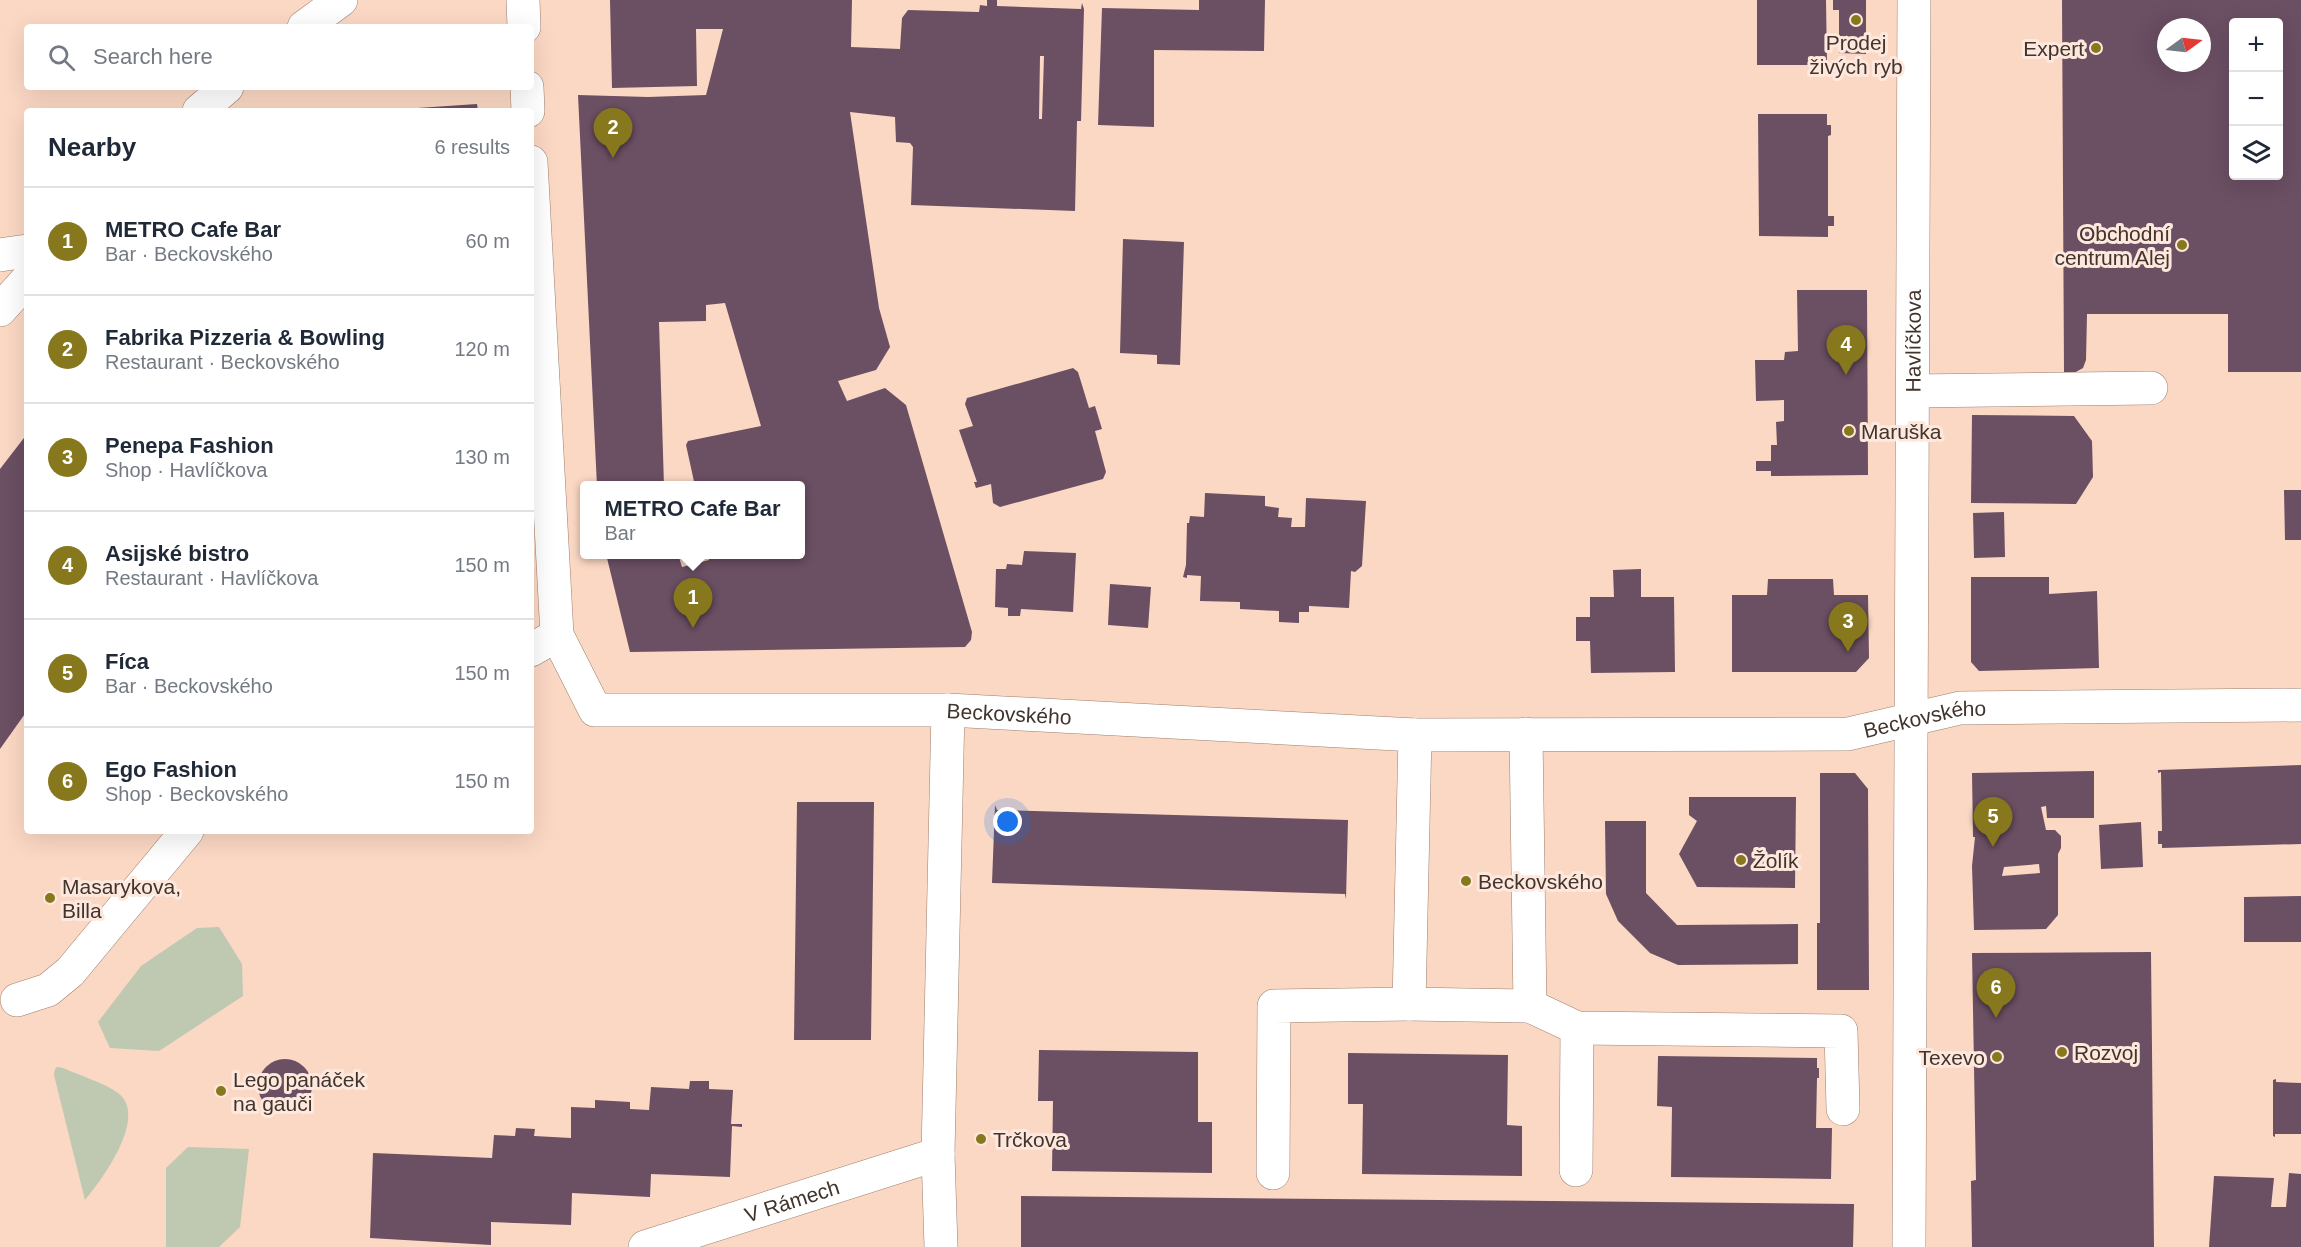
<!DOCTYPE html>
<meta charset="utf-8">
<style>
:root{--surface:#fff;--page:#f6f6f7;--text:#1f2937;--muted:#747a83;--line:#e0e1e3;--accent:#87781d}
body{margin:0;font-family:Arial,sans-serif;background:var(--page);color:var(--text)}
.controls{position:absolute;right:18px;top:18px;display:grid;overflow:hidden;border-radius:6px;box-shadow:0 6px 24px #0002}
.controls button{width:54px;height:54px;display:grid;place-items:center;padding:0;border:0;border-bottom:2px solid var(--line);background:var(--surface);color:var(--text);font:30px sans-serif}
.compass{position:absolute;left:2157px;top:18px;width:54px;height:54px;border-radius:50%;background:var(--surface);box-shadow:0 6px 24px #0002;rotate:75deg}
.you{position:absolute;left:1008px;top:822px;width:21px;height:21px;margin:-15px;border:4px solid #fff;border-radius:50%;background:#1a73e8;box-shadow:0 0 0 9px #1a73e833}
.badge{display:grid;place-items:center;width:39px;height:39px;border-radius:50%;background:var(--accent);color:#fff;font-size:20px;font-weight:700}
.pin{position:absolute;translate:-50% -50px;filter:drop-shadow(0 2px 3px #0008)}
.pin::after{content:'';position:absolute;top:32px;width:21px;height:18px;background:inherit;clip-path:polygon(0 0,100% 0,50% 100%)}
.popup{position:absolute;left:580px;top:481px;width:225px;height:78px;box-sizing:border-box;display:grid;place-content:center;border-radius:6px;background:var(--surface);filter:drop-shadow(0 2px 4px #0005);font-size:20px;white-space:nowrap;color:var(--muted)}
.popup b{font-size:22px;color:var(--text)}
.popup::after{content:'';position:absolute;left:50%;top:100%;margin-left:-12px;border:12px solid transparent;border-top-color:var(--surface)}
.list{margin:0;padding:0;list-style:none}
h2{display:flex;justify-content:space-between;align-items:center;height:78px;margin:0;padding:0 24px;font-size:26px}
h2 small{font-size:20px;font-weight:400;color:var(--muted)}
.list li{display:grid;grid-template-columns:39px 1fr auto;gap:18px;align-items:center;box-sizing:border-box;height:108px;padding:0 24px;border-top:2px solid var(--line)}
.list b{display:block;font-size:22px;white-space:nowrap}
.list p{margin:0;font-size:20px;white-space:nowrap;color:var(--muted)}
.list em{font-size:20px;font-style:normal;color:var(--muted)}
.icon{flex:none;width:33px;height:33px;fill:none;stroke:currentColor;stroke-width:2;stroke-linecap:round;stroke-linejoin:round}
.map{position:relative;flex:none;width:2301px;height:1247px;overflow:hidden}
.search{position:absolute;background:var(--surface);box-shadow:0 6px 24px #0002;left:24px;top:24px;width:510px;height:66px;display:flex;align-items:center;gap:15px;box-sizing:border-box;padding:0 21px;border-radius:6px;color:var(--muted);font-size:22px}
.panel{position:absolute;background:var(--surface);box-shadow:0 6px 24px #0002;left:24px;top:108px;width:510px;height:726px;border-radius:6px}
.map>svg:first-child{display:block}
</style>
<div class="map">
<svg width="2301" height="1247" viewBox="0 0 2301 1247">
<rect width="100%" height="100%" fill="#fbd8c4"/>
<g fill="#bfc8b0">
<polygon points="219,927 242,964 243,996 159,1051 110,1048 98,1022 141,966 197,928"/>
<path d="M57 1067 63 1068C79 1075 104 1083 118 1093 149 1116 102 1180 85 1200L54 1075 55 1069Z"/>
<polygon points="188,1147 249,1149 240,1227 219,1247 166,1247 166,1168"/>
</g>
<g fill="#6b4f63" fill-rule="evenodd">
<path d="M610 0H852L851 47 900 49 902 18 908 10 979 12 980 5 987 6V0H997V6L1081 9 1082 3 1084 9 1081 121H1077L1075 211 911 205 913 147 910 143 896 142 895 117 850 112 879 308 890 347 876 370 838 381 847 401 885 388 906 405 972 632 971 640 965 647 630 652 606 554H678L682 567 709 560 708 554H801V486H695L686 445 688 441 761 426 725 303 706 305V321L659 322 664 486H597L578 95 648 97 706 95 723 29H696L697 86 612 88ZM1040 56H1044L1042 119H1039Z"/>
<polygon points="1199,0 1265,0 1264,51 1154,50 1154,127 1098,125 1102,8 1199,10"/>
<polygon points="1757,0 1826,0 1827,65 1757,65"/>
<polygon points="1833,0 1866,0 1866,54 1839,53 1839,10 1833,10"/>
<path d="M2062 0H2301V372H2228V314H2087L2086 360 2083 368 2074 373H2064ZM2234 22H2278V176H2234ZM2166 27H2202V63H2166Z"/>
<polygon points="477,104 478,111 418,111 418,108"/>
<polygon points="1758,114 1827,114 1827,125 1831,125 1831,135 1828,136 1828,216 1834,216 1834,226 1828,226 1828,237 1759,236"/>
<polygon points="1123,239 1184,242 1180,365 1157,364 1157,355 1120,353"/>
<polygon points="1797,290 1867,290 1868,475 1771,476 1771,471 1756,471 1756,461 1771,461 1771,445 1777,445 1776,422 1784,421 1784,400 1756,401 1755,360 1784,360 1785,352 1798,351"/>
<polygon points="1073,368 1078,372 1089,408 1095,406 1102,429 1095,431 1106,472 1103,479 1000,507 993,503 991,484 976,488 974,482 977,482 959,430 973,426 965,404 967,398"/>
<polygon points="1972,415 2074,416 2092,441 2093,477 2076,504 1971,503"/>
<polygon points="27,434 27,711 0,749 0,469"/>
<polygon points="2284,490 2301,490 2301,540 2285,540"/>
<polygon points="1205,493 1265,496 1265,506 1279,508 1278,517 1292,518 1291,527 1305,527 1306,498 1366,501 1362,566 1355,572 1351,571 1349,608 1309,606 1309,612 1299,612 1299,623 1279,622 1279,611 1240,609 1240,602 1200,601 1201,576 1187,575 1187,578 1183,577 1186,565 1187,523 1189,523 1190,516 1204,517"/>
<polygon points="2004,512 2005,557 1974,558 1973,513"/>
<polygon points="1024,551 1076,553 1073,612 1021,609 1020,616 1008,616 1008,608 995,607 996,569 1006,569 1007,564 1022,565"/>
<polygon points="1641,569 1641,597 1674,597 1675,672 1591,673 1590,641 1576,641 1576,617 1590,617 1590,597 1614,597 1613,570"/>
<polygon points="1971,577 2049,577 2049,594 2097,591 2099,668 1979,671 1971,662"/>
<polygon points="1768,579 1833,579 1834,595 1868,595 1869,658 1856,672 1732,672 1732,595 1767,595"/>
<polygon points="1110,584 1151,587 1148,628 1108,625"/>
<polygon points="2301,765 2301,844 2162,848 2162,844 2158,844 2158,831 2162,831 2161,772 2158,773 2158,770"/>
<path d="M2094 771V818H2047L2046 806 2041 807 2046 830H2055L2061 836V848L2058 854V915L2046 929 1974 930 1972 866 1975 837H1973L1972 773ZM2039 864 2040 873 2002 876 2004 867Z"/>
<polygon points="1820,773 1855,773 1868,789 1869,990 1817,990 1817,923 1820,923"/>
<polygon points="1689,797 1796,797 1795,888 1697,887 1679,854 1697,821 1689,815"/>
<polygon points="797,802 874,802 871,1040 794,1040"/>
<polygon points="995,805 997,810 1348,820 1346,899 1345,894 992,883"/>
<polygon points="1605,821 1646,821 1646,893 1677,925 1798,924 1798,964 1678,965 1650,953 1618,921 1606,894"/>
<polygon points="2141,822 2143,867 2101,869 2099,825"/>
<polygon points="2301,896 2301,942 2244,942 2244,897"/>
<polygon points="2151,952 2154,1247 1972,1247 1971,1181 1976,1180 1972,953"/>
<polygon points="1039,1050 1198,1052 1198,1122 1212,1122 1212,1173 1052,1171 1053,1101 1038,1101"/>
<polygon points="1348,1053 1508,1055 1507,1125 1522,1126 1522,1176 1362,1174 1363,1104 1348,1104"/>
<polygon points="1658,1056 1817,1058 1817,1068 1819,1068 1819,1078 1817,1078 1816,1128 1832,1128 1831,1179 1671,1177 1672,1107 1657,1106"/>
<circle cx="285" cy="1086" r="27"/>
<polygon points="2276,1079 2276,1082 2301,1083 2301,1134 2275,1134 2275,1137 2273,1136 2273,1080"/>
<polygon points="690,1081 709,1081 709,1089 733,1090 731,1124 742,1124 742,1127 732,1126 730,1177 651,1174 650,1197 572,1193 571,1225 491,1222 491,1245 370,1238 373,1153 492,1158 494,1135 515,1136 516,1128 535,1129 534,1136 571,1138 571,1107 595,1108 595,1100 630,1102 630,1109 649,1110 651,1087 689,1089"/>
<polygon points="2289,1173 2301,1174 2301,1247 2209,1247 2214,1176 2274,1178 2271,1207 2286,1207"/>
<polygon points="1021,1196 1854,1204 1853,1247 1021,1247"/>
</g>
<g fill="none" stroke-linecap="round" stroke-linejoin="round">
<defs>
<g id="minor">
<polyline points="523,0 524,27"/>
<polyline points="527,87 528,111"/>
<path id="s1" d="M531 162 557 635 595 710H948L1415 735 1848 734 1960 708 2301 705"/>
<polyline points="0,255 27,251"/>
<polyline points="1913,391 2151,388"/>
<polyline points="531,650 557,635"/>
<polyline points="1415,735 1409,1004 1530,1006 1526,734"/>
<polyline points="17,1000 48,990 70,972 187,831"/>
<polyline points="1530,1006 1577,1028 1841,1031 1843,1109"/>
<polyline points="1576,1170 1577,1028"/>
<polyline points="1273,1173 1274,1006 1409,1004"/>
<path id="s2" d="M645 1247 938 1154"/>
<polyline points="941,1247 938,1154 948,710"/>
<path id="s3" d="M1909 1247 1914 0"/>
</g>
<g id="major">
<polyline points="304,27 341,0"/>
<polyline points="199,111 227,87"/>
<polyline points="0,310 27,280"/>
</g>
</defs>
<use href="#minor" stroke="#9e7e6d" stroke-width="34"/>
<use href="#major" stroke="#9e7e6d" stroke-width="34"/>
<use href="#minor" stroke="#fff" stroke-width="33"/>
<use href="#major" stroke="#fff" stroke-width="33"/>
</g>
<g fill="#87781d" stroke="#fee8dd" stroke-width="2">
<circle cx="1856" cy="20" r="6"/>
<circle cx="2096" cy="48" r="6"/>
<circle cx="2182" cy="245" r="6"/>
<circle cx="1849" cy="431" r="6"/>
<circle cx="1741" cy="860" r="6"/>
<circle cx="1466" cy="881" r="6"/>
<circle cx="50" cy="898" r="6"/>
<circle cx="2062" cy="1052" r="6"/>
<circle cx="1997" cy="1057" r="6"/>
<circle cx="221" cy="1091" r="6"/>
<circle cx="981" cy="1139" r="6"/>
</g>
<g text-anchor="middle" dominant-baseline="central" stroke-width="6" stroke-linejoin="round" paint-order="stroke">
<g font-size="21" fill="#41342c" stroke="#fee8dd" text-anchor="start">
<text x="1856" y="42" text-anchor="middle">Prodej<tspan x="1856" dy="24">živých ryb</tspan></text>
<text x="2084" y="48" text-anchor="end">Expert</text>
<text x="2170" y="233" text-anchor="end">Obchodní<tspan x="2170" dy="24">centrum Alej</tspan></text>
<text x="1861" y="431">Maruška</text>
<text x="1753" y="860">Žolík</text>
<text x="1478" y="881">Beckovského</text>
<text x="62" y="886">Masarykova,<tspan x="62" dy="24">Billa</tspan></text>
<text x="2074" y="1052">Rozvoj</text>
<text x="1985" y="1057" text-anchor="end">Texevo</text>
<text x="233" y="1079">Lego panáček<tspan x="233" dy="24">na gauči</tspan></text>
<text x="993" y="1139">Trčkova</text>
</g>
<g font-size="21" fill="#41342c" stroke="#fee8dd">
<text stroke="none"><textPath href="#s3" startOffset="906">Havlíčkova</textPath></text>
<text stroke="none"><textPath href="#s1" startOffset="972">Beckovského</textPath></text>
<text stroke="none"><textPath href="#s1" startOffset="1890">Beckovského</textPath></text>
<text stroke="none"><textPath href="#s2" startOffset="154">V Rámech</textPath></text>
</g>
</g>
</svg>
<div class="controls">
<button>+</button>
<button>−</button>
<button><svg class="icon" aria-label="layers" viewBox="0 0 24 24"><path d="M12 4l9 5-9 5-9-5zM3 14l9 5 9-5"/></svg></button>
</div>
<svg class="compass" viewBox="-18 -18 36 36"><path d="M0-13l5 13h-10z" fill="#e53935"/><path d="M0 13l5-13h-10z" fill="#747a83"/></svg>
<div class="you"></div>
<div class="pin badge" style="left:693px;top:628px">1</div>
<div class="popup"><b>METRO Cafe Bar</b>Bar</div>
<div class="pin badge" style="left:613px;top:158px">2</div>
<div class="pin badge" style="left:1848px;top:652px">3</div>
<div class="pin badge" style="left:1846px;top:375px">4</div>
<div class="pin badge" style="left:1993px;top:847px">5</div>
<div class="pin badge" style="left:1996px;top:1018px">6</div>
<div class="search"><svg class="icon" aria-label="search" viewBox="0 0 24 24"><circle cx="10" cy="10" r="6"/><path d="M15 15l6 6"/></svg>Search here</div>
<section class="panel">
<h2>Nearby<small>6 results</small></h2>
<ul class="list">
<li><span class="badge">1</span><div><b>METRO Cafe Bar</b><p>Bar · Beckovského</p></div><em>60 m</em></li>
<li><span class="badge">2</span><div><b>Fabrika Pizzeria &amp; Bowling</b><p>Restaurant · Beckovského</p></div><em>120 m</em></li>
<li><span class="badge">3</span><div><b>Penepa Fashion</b><p>Shop · Havlíčkova</p></div><em>130 m</em></li>
<li><span class="badge">4</span><div><b>Asijské bistro</b><p>Restaurant · Havlíčkova</p></div><em>150 m</em></li>
<li><span class="badge">5</span><div><b>Fíca</b><p>Bar · Beckovského</p></div><em>150 m</em></li>
<li><span class="badge">6</span><div><b>Ego Fashion</b><p>Shop · Beckovského</p></div><em>150 m</em></li>
</ul>
</section>
</div>
